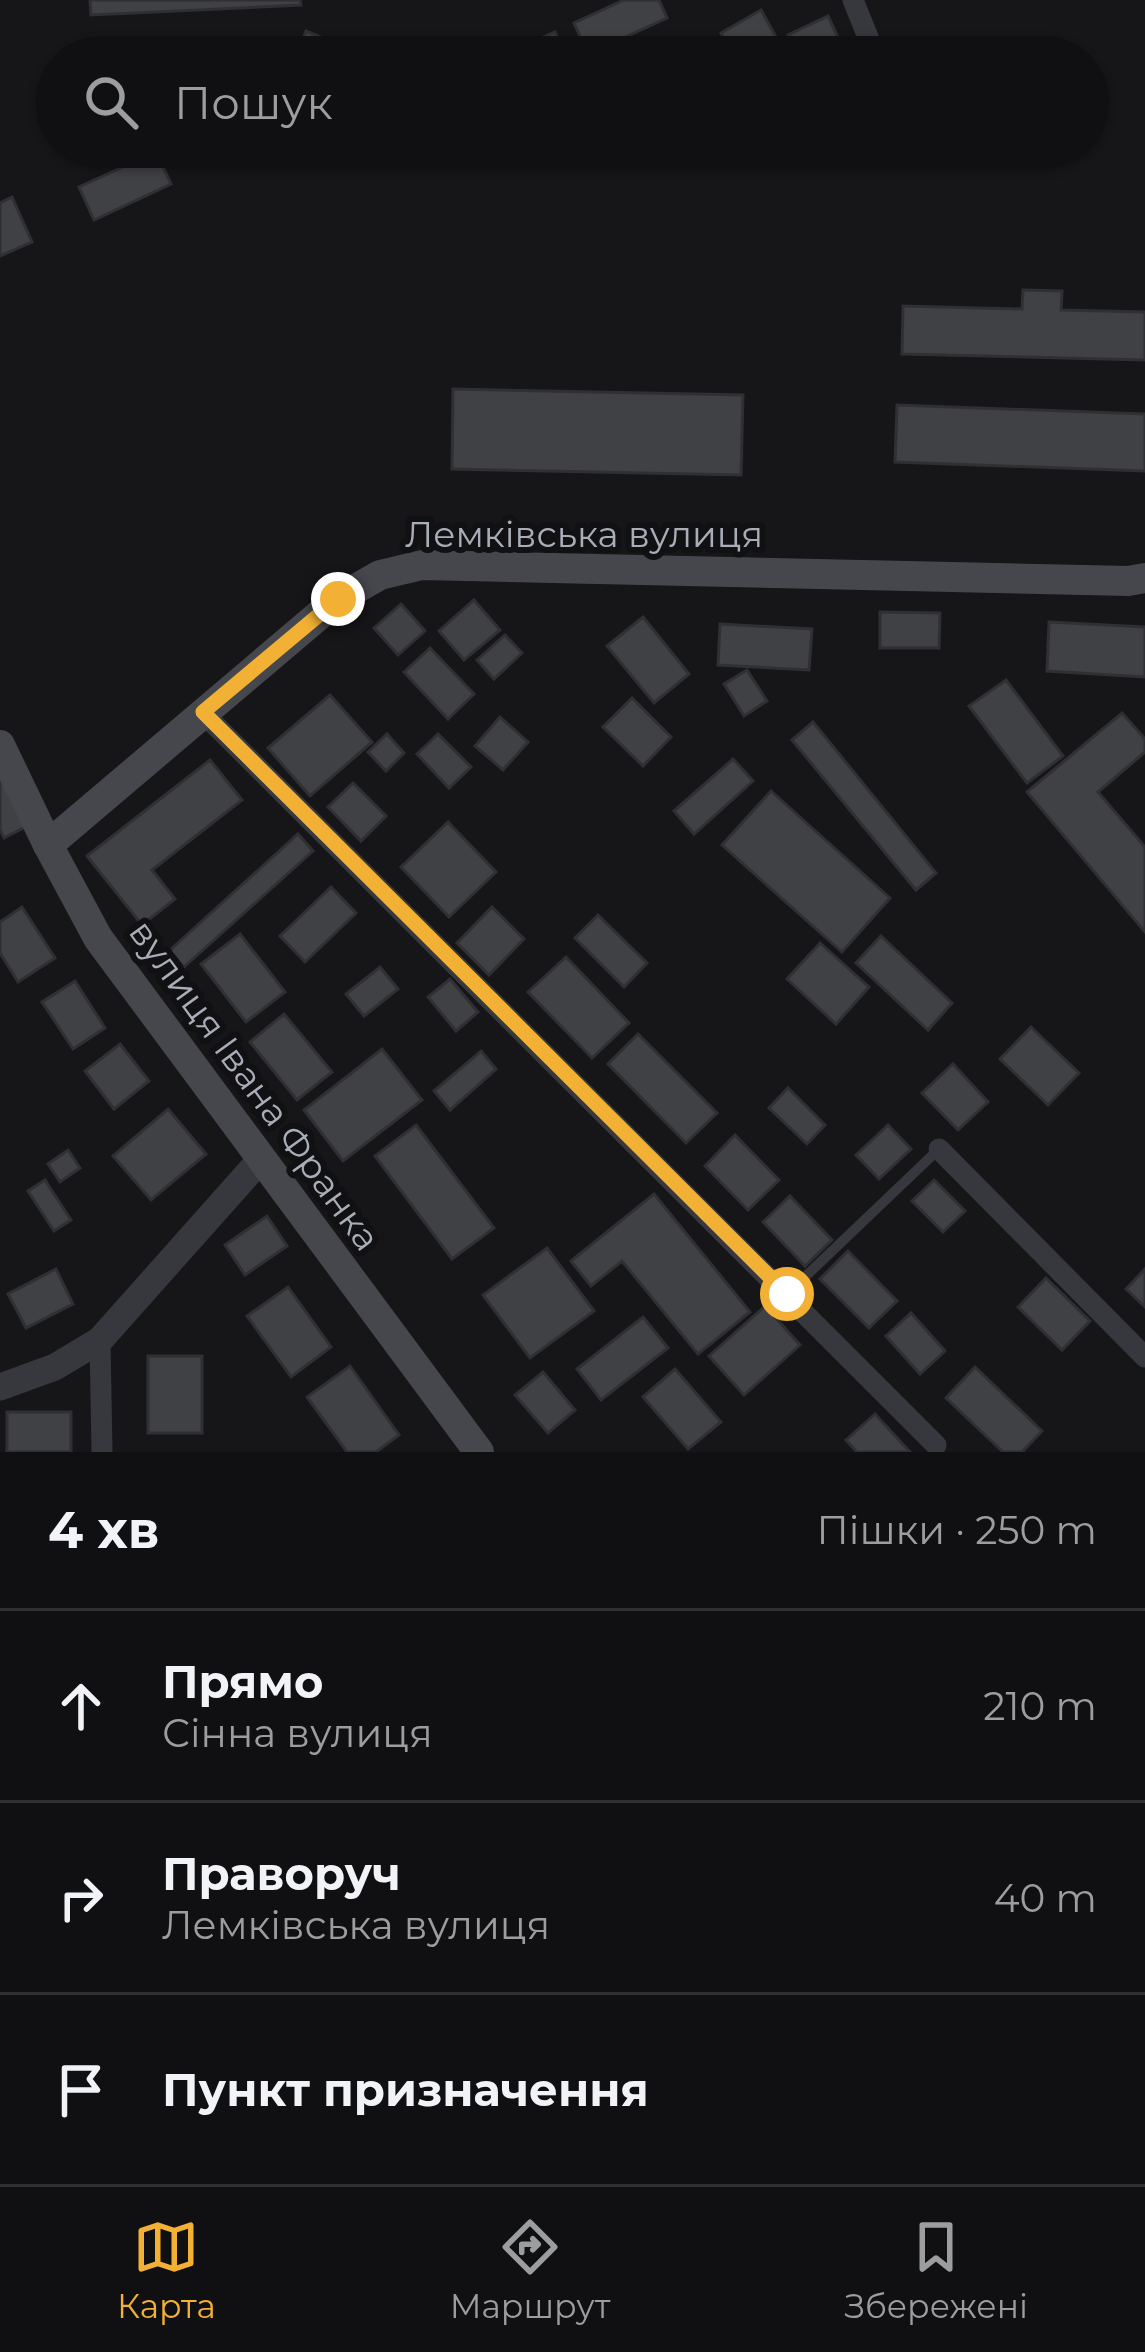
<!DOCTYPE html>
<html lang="uk">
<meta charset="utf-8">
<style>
:root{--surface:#101012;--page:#1e1e20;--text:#f1f3f6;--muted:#9c9d9f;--line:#303032;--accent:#f2b134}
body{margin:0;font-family:Montserrat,sans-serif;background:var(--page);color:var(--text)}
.stop{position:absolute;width:36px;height:36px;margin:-27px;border:9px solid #f2b134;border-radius:50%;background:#fff}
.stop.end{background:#f2b134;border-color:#fff;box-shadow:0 3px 12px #0008}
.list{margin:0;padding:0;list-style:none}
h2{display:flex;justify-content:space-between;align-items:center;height:156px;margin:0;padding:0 48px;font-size:51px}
h2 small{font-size:39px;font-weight:400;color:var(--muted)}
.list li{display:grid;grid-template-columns:78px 1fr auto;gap:36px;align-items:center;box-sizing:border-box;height:192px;padding:0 48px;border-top:3px solid var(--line)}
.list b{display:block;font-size:45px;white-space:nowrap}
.list p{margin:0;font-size:39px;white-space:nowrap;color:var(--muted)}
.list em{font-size:39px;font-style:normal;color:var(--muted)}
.icon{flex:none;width:66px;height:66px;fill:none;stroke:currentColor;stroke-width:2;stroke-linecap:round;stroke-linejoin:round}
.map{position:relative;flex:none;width:1145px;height:1452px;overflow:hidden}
.search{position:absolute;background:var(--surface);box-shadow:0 3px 9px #0004;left:36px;right:36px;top:36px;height:132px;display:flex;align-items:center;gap:30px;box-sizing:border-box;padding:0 42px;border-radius:66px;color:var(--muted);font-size:45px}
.sheet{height:732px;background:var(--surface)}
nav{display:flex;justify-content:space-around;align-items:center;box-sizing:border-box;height:168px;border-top:3px solid var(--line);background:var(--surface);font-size:33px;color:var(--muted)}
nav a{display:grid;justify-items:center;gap:6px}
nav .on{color:var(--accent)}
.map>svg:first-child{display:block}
</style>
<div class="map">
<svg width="1145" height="1452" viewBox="0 0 1145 1452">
<rect width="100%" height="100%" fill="#161618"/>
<g fill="#404145" stroke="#303034" stroke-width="3">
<polygon points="90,0 300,0 301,5 91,15"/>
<polygon points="624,0 659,0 667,18 588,54 574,23"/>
<polygon points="761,10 776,37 741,57 734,57 721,33"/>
<polygon points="828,16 847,57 798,57 788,35"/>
<polygon points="306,31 339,45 407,55 449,54 507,38 515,57 309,57 298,53"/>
<polygon points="555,32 566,57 530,57 525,45"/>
<polygon points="188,147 227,147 229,151 197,166"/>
<polygon points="156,152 171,184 94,220 79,187"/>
<polygon points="12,197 32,242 0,256 0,203"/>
<polygon points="1023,290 1062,291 1061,310 1145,312 1145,360 902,354 903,306 1022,309"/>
<polygon points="453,389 743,395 741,475 452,469"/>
<polygon points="897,405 1145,414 1145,471 895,462"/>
<polygon points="474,600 500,630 464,660 439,631"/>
<polygon points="401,604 425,631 398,655 374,628"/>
<polygon points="880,612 940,613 939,648 880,648"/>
<polygon points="643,617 689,674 654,703 607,646"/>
<polygon points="1049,622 1145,627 1145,677 1047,671"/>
<polygon points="720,624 812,629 809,670 718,665"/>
<polygon points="505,635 522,653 494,679 477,660"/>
<polygon points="430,648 474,694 448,719 404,672"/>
<polygon points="747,670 767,701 744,716 724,684"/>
<polygon points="1006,680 1063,756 1027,783 969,706"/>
<polygon points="330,695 372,742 310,796 268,748"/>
<polygon points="632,698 671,737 643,766 603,727"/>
<polygon points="1122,713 1145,739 1145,752 1098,792 1145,847 1145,932 1027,792"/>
<polygon points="500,717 528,742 503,770 475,746"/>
<polygon points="813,722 936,873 916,890 792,740"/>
<polygon points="387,734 404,753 386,771 368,752"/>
<polygon points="438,734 471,767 449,788 417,754"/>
<polygon points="733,759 753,781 694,834 674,811"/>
<polygon points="210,760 242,800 152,870 175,899 142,925 87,856"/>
<polygon points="0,765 31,824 4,838 0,830"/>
<polygon points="353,783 386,816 361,841 328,807"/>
<polygon points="771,791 890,898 842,952 722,845"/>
<polygon points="448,822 496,872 449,917 401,867"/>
<polygon points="298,834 313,851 184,967 169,951"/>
<polygon points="331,887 356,913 305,962 280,936"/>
<polygon points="22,907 55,958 18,982 0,953 0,922"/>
<polygon points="492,907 524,939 489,975 457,943"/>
<polygon points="598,915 647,963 624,987 575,938"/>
<polygon points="240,934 285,992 246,1022 201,964"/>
<polygon points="881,936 952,1003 928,1030 856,963"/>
<polygon points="820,943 869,987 836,1024 787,979"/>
<polygon points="566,957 629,1023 592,1058 528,992"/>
<polygon points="380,967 398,989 364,1016 346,994"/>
<polygon points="450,979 478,1012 456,1031 428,997"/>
<polygon points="75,981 105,1028 73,1049 42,1002"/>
<polygon points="284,1014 332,1072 297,1100 250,1042"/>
<polygon points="1031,1027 1079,1073 1048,1105 1000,1059"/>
<polygon points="638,1034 717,1113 686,1143 608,1064"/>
<polygon points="120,1044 149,1081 114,1109 85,1071"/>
<polygon points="382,1049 422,1100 343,1161 304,1110"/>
<polygon points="481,1051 496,1069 450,1110 434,1091"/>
<polygon points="953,1064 988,1102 958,1130 922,1093"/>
<polygon points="788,1088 825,1125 807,1144 769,1108"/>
<polygon points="168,1109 206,1154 151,1200 113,1156"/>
<polygon points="416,1125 494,1228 452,1259 375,1156"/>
<polygon points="888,1125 911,1149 879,1179 856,1155"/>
<polygon points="735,1135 779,1180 748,1210 705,1166"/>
<polygon points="68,1150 80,1168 60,1182 48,1164"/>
<polygon points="45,1180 71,1220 54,1231 28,1191"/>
<polygon points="934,1180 965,1211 943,1232 912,1201"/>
<polygon points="654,1194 750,1312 698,1354 622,1261 591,1286 571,1261"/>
<polygon points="790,1196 832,1240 805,1266 763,1222"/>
<polygon points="267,1216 287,1246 245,1275 225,1245"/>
<polygon points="547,1248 594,1311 530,1358 483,1295"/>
<polygon points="848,1251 897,1301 869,1328 820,1279"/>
<polygon points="56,1269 73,1304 26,1328 8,1294"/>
<polygon points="1145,1269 1145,1307 1126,1289"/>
<polygon points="1046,1278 1090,1321 1062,1350 1018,1307"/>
<polygon points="288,1287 331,1347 291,1377 247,1316"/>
<polygon points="765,1306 800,1345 744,1395 709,1356"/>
<polygon points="911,1313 945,1351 920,1374 886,1336"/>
<polygon points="643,1317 668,1348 601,1400 577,1369"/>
<rect x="148" y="1356" width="54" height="77"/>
<polygon points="350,1366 399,1435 376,1452 347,1452 307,1397"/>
<polygon points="975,1367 1042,1431 1022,1452 1003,1452 946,1398"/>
<polygon points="675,1369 721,1422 688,1449 643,1397"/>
<polygon points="543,1372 575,1410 548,1433 515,1395"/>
<rect x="7" y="1412" width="64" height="40"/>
<polygon points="875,1414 910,1452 857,1452 846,1440"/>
</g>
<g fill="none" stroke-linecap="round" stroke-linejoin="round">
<polyline stroke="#37383d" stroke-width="10" points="787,1294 939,1149"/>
<g stroke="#37383d" stroke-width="21">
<polyline points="853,0 876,57"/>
<polyline points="203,713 936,1445"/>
<polyline points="939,1149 1145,1357"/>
<polyline points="100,1340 102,1452"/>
</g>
<polyline stroke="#37383d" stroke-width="27" points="0,1387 55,1367 100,1340 261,1159"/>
<g stroke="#45474d" stroke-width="30">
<polyline points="0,745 48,845 98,938 479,1452"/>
<polyline points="48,845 338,599 380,575 422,565 1128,581 1145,578"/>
</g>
</g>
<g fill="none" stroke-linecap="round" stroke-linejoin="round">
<polyline stroke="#f2b134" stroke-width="15" points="338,599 203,712 787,1294"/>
</g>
<g text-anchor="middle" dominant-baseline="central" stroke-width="12" stroke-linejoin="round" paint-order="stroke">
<g font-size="36" fill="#a8adb8" stroke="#111113">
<text x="584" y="534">Лемківська вулиця</text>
<text transform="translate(255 1085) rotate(54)">вулиця Івана Франка</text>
</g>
</g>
</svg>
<div class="stop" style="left:787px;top:1294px"></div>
<div class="stop end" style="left:338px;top:599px"></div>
<div class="search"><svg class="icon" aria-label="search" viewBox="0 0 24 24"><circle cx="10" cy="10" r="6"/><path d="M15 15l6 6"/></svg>Пошук</div>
</div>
<section class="sheet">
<h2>4 хв<small>Пішки · 250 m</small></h2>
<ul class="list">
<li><svg class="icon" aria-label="ahead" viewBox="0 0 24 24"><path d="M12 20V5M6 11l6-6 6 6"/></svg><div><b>Прямо</b><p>Сінна вулиця</p></div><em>210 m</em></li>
<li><svg class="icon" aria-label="right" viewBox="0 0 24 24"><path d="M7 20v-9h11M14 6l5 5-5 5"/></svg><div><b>Праворуч</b><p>Лемківська вулиця</p></div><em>40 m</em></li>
<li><svg class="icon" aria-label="arrive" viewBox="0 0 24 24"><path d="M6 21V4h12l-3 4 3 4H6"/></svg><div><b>Пункт призначення</b></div></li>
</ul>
</section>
<nav>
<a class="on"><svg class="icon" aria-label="map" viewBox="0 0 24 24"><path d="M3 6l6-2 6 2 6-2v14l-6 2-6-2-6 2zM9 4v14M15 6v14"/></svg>Карта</a>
<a><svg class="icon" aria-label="directions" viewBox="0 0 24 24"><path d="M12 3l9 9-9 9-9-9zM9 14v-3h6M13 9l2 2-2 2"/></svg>Маршрут</a>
<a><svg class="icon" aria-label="saved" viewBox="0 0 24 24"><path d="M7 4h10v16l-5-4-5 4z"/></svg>Збережені</a>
</nav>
